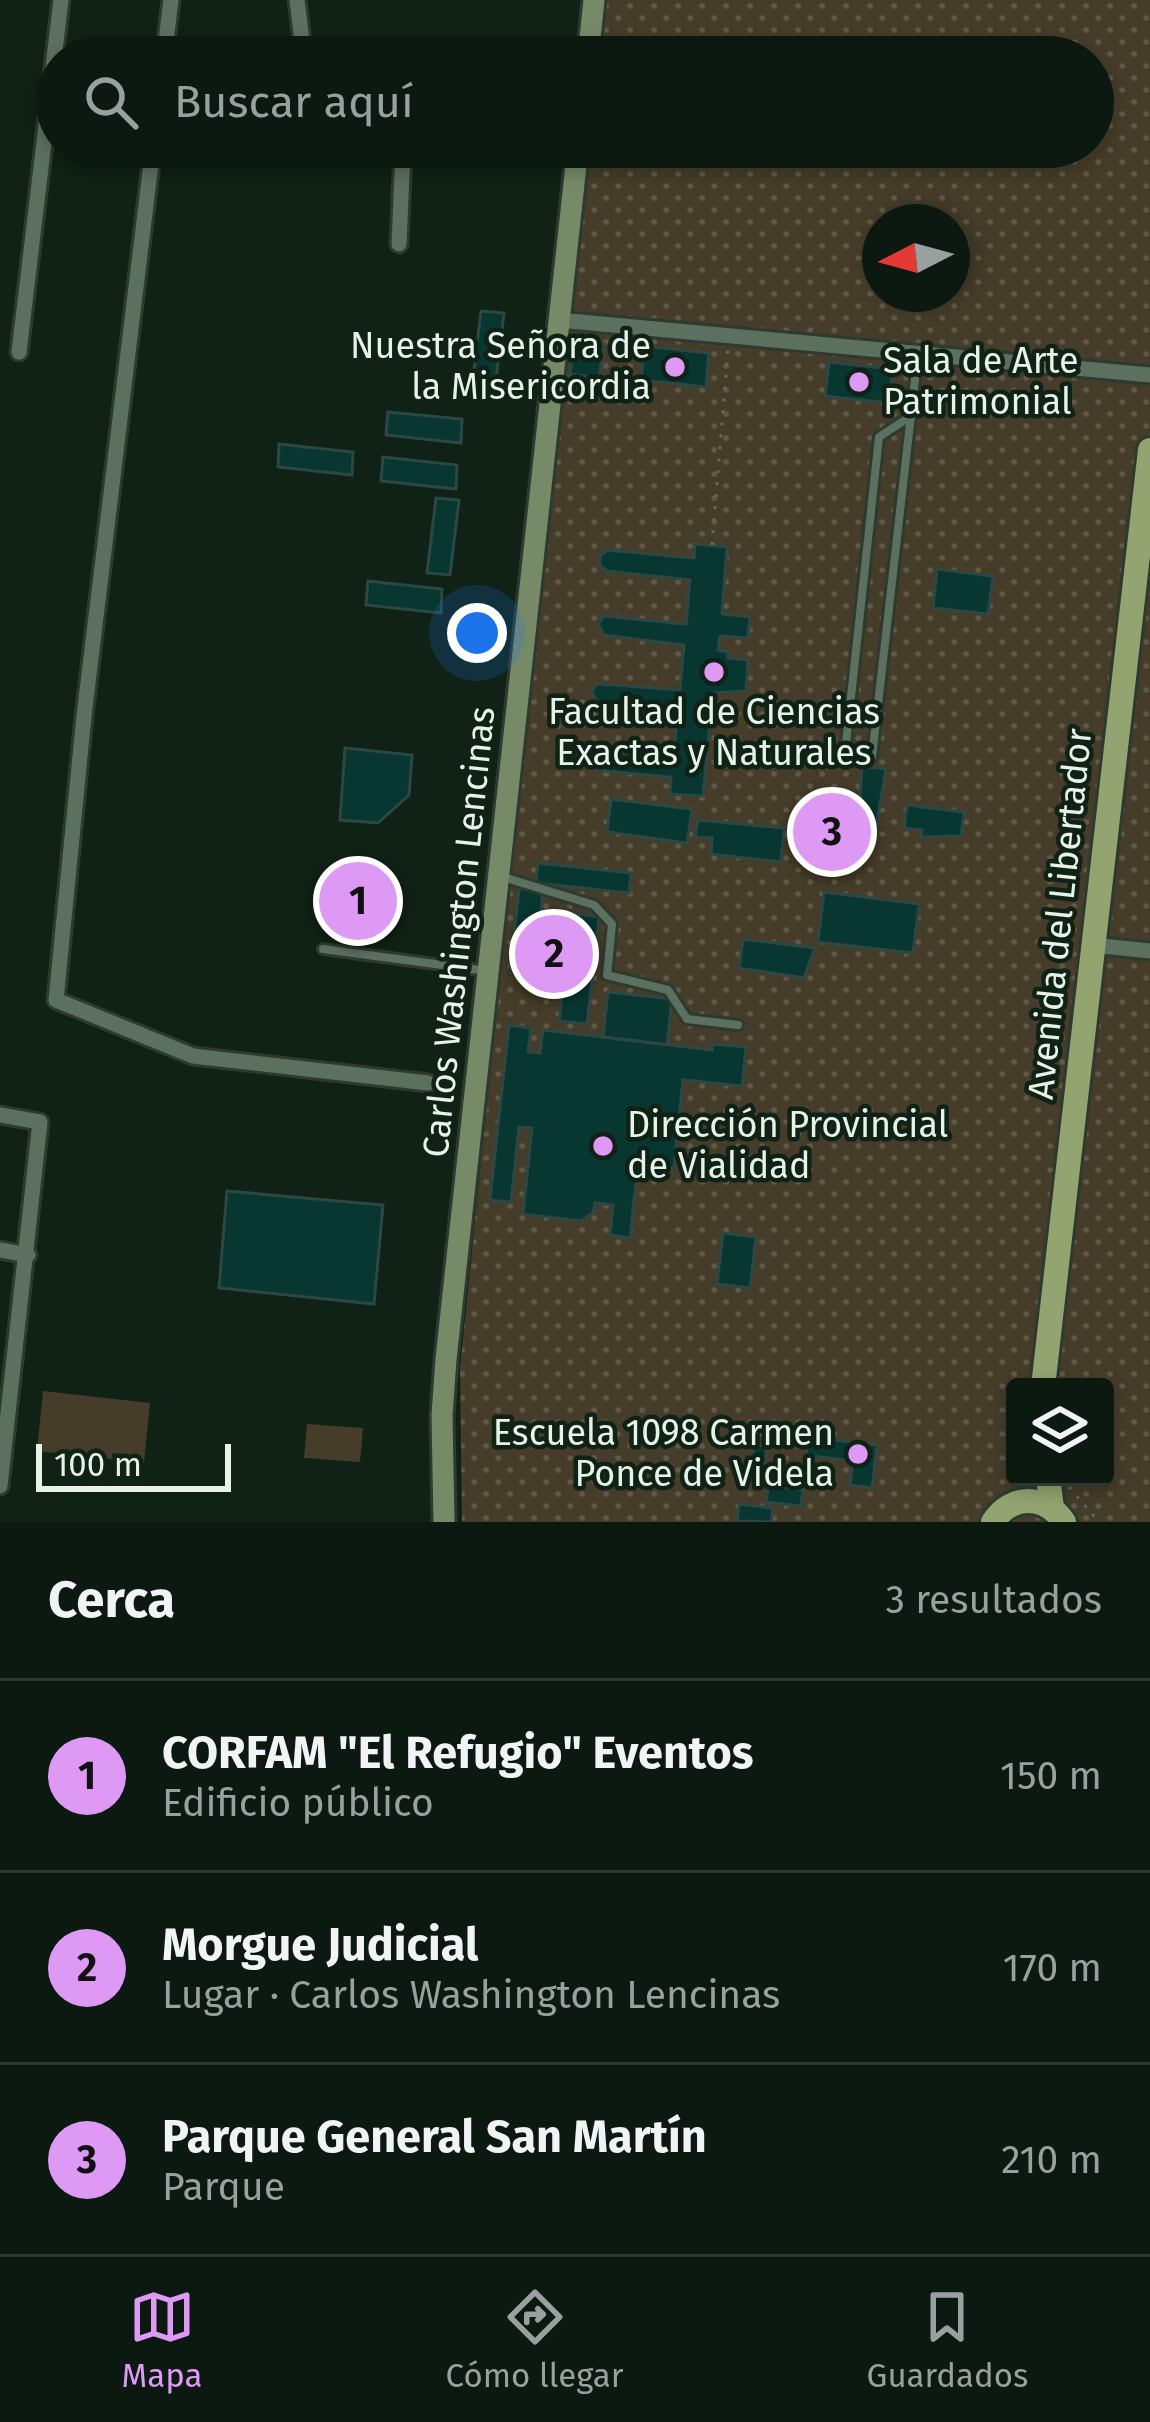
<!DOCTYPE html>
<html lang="es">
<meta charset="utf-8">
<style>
:root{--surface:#0c1910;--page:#152219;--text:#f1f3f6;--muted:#9aa09f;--line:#2c3830;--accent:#dd99f4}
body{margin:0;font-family:"Fira Sans",sans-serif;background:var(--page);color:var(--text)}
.controls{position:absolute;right:36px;bottom:36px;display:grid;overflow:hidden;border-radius:12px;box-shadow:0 6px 18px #0003}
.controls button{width:108px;height:108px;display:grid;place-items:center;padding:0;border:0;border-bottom:3px solid var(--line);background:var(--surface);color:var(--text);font:60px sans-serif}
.compass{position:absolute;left:862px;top:204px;width:108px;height:108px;border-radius:50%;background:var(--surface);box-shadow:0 6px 18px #0003;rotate:264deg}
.scale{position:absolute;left:36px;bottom:30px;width:195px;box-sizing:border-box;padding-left:12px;border:6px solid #e7f2e9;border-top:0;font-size:33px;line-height:42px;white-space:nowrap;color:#e7f2e9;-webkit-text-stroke:9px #102115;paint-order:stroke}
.you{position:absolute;left:477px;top:633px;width:42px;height:42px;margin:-30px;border:9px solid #fff;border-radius:50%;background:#1a73e8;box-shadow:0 0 0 18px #1a73e833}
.badge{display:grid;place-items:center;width:78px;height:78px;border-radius:50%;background:var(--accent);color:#111;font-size:39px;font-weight:700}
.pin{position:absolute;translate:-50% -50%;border:6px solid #fff;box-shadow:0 3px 12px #0006}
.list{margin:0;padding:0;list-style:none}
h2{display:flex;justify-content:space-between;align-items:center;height:156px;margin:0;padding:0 48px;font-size:51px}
h2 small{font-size:39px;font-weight:400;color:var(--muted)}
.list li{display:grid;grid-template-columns:78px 1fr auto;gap:36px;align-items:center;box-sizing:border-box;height:192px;padding:0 48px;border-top:3px solid var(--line)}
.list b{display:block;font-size:45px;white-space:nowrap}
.list p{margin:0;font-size:39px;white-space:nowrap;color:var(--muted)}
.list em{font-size:39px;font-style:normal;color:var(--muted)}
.icon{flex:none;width:66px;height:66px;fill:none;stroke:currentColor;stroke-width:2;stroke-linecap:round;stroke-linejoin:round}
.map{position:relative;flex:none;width:1150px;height:1522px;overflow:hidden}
.search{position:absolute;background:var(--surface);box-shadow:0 6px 18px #0003;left:36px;right:36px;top:36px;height:132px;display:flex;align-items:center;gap:30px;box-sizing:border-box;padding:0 42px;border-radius:66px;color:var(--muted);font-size:45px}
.sheet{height:732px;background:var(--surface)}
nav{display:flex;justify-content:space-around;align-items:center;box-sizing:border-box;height:168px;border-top:3px solid var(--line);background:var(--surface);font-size:33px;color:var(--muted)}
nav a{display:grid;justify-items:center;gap:6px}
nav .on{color:var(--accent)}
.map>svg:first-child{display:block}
</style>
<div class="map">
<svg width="1150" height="1522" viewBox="0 0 1150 1522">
<defs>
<pattern id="park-dots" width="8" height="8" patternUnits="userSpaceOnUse" patternTransform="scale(3)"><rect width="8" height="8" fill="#453c29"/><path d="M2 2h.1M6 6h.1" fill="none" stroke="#605948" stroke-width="1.8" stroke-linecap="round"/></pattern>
</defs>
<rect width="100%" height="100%" fill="#102115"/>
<g fill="#453c29">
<polygon points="43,1391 150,1403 144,1463 37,1451"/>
<polygon points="307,1424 363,1428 360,1462 304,1458"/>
</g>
<path fill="url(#park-dots)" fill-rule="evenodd" d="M602 0H1150V1522H462L460 1367 585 147H1093V57H596ZM880 222H952V294H880ZM1015 1387H1105V1477H1015Z"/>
<g fill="#083631" stroke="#2c4744" stroke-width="3">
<polygon points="481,311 504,313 495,388 472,386"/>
<polygon points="575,339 604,344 599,378 570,374"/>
<polygon points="645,346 709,353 706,387 641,380"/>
<polygon points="829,362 893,369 889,403 825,396"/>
<polygon points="388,412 462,419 461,443 386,435"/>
<polygon points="279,444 353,452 352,475 278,467"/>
<polygon points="383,457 457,465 456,489 381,481"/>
<polygon points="436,498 459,500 450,575 427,573"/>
<polygon points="695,544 727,547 722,614 750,617 748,638 720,636 718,650 728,652 728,658 748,660 746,691 713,693 703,796 670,794 671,777 596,770 588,759 597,750 674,758 677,712 597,702 591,690 598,684 680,690 684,645 604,635 598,624 604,616 686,624 690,580 607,571 600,566 600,556 608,550 694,558"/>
<polygon points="937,569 993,576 988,614 933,608"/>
<polygon points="368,581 442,589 441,613 366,605"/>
<polygon points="345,748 412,755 409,795 378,823 340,820"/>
<polygon points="862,766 886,769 874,840 858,838"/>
<polygon points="611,799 692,809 687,843 607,832"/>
<polygon points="907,805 964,812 961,836 921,837 922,830 904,828"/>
<polygon points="698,820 784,828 781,862 711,854 712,838 695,837"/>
<polygon points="797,823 828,826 826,857 795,855"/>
<polygon points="538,863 631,873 629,893 536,883"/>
<polygon points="519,889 543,891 538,941 566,944 570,913 599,917 587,1024 559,1021 566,967 538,964 537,974 510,971"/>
<polygon points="824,892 919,904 913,953 818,942"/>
<polygon points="743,939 815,948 804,978 739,968"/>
<polygon points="608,992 672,999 667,1045 603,1037"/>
<polygon points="509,1025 531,1028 528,1052 540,1053 543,1030 712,1050 712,1044 746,1047 742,1086 683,1080 674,1168 638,1164 630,1238 610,1235 613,1205 595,1203 593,1213 581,1221 523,1214 532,1128 519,1127 511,1202 490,1200"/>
<polygon points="227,1191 383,1205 374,1304 219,1288"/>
<polygon points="723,1233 756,1237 750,1288 717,1284"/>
<polygon points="773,1426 807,1431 805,1447 771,1443"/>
<polygon points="808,1437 877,1445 872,1488 850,1485 853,1461 806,1455"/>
<polygon points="754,1445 767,1446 763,1481 750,1479"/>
<polygon points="769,1485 803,1490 801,1506 766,1502"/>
<polygon points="739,1504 773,1508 771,1522 737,1521"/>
</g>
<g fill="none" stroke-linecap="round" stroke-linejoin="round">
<defs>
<g id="service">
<polyline points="911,416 879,437 845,753 872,757 915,380 916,354"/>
<polyline points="500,876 594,905 612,924 607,975 668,990 687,1019 738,1025"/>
<polyline points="323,949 487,971"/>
</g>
<g id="minor">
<polyline points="297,0 304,57"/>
<polyline points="164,57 171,0"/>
<polyline points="153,147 84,716 56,1000 193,1056 428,1083"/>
<polyline points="393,147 403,151 399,244"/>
<polyline points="559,320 1150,375"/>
<polyline points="19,352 61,0"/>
<polyline points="1093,945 1150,951"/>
<polyline points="0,1115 40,1122 0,1486"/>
<polyline points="0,1250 28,1255"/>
</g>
<g id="secondary">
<polyline points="588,57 594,0"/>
<polyline points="444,1522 442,1415 446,1359 578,147"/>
</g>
<g id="primary">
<polyline points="1043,1387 1150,450"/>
<polyline points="1048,1477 1052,1508"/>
<path d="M993 1522C1011 1494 1045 1494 1064 1522"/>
</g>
</defs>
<use href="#service" stroke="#2e3930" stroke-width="14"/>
<use href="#minor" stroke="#2e3930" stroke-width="21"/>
<use href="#secondary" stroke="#2e3930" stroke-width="27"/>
<use href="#primary" stroke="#2e3930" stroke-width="30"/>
<g stroke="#5d6c61" stroke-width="3" stroke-dasharray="3 9" stroke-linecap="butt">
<polyline points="712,545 728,349"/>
<polyline points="1069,1487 1099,1522"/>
</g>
<use href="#service" stroke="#5c7060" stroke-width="8"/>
<use href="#minor" stroke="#5c7060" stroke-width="15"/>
<use href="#secondary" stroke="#778a68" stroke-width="21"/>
<use href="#primary" stroke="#93a470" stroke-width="24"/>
</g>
<g fill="#dd99f4" stroke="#102115" stroke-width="4.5">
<circle cx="675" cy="367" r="12"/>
<circle cx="859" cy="382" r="12"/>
<circle cx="714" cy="672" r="12"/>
<circle cx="603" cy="1146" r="12"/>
<circle cx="858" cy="1454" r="12"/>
</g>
<g text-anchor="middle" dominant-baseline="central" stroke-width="9" stroke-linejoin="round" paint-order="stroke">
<g font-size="36" fill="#e7f2e9" stroke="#102115" text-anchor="end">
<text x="651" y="346">Nuestra Señora de<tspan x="651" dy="41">la Misericordia</tspan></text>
<text x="883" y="361" text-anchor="start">Sala de Arte<tspan x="883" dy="41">Patrimonial</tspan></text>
<text x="714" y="712" text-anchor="middle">Facultad de Ciencias<tspan x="714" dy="41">Exactas y Naturales</tspan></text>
<text x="627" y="1125" text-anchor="start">Dirección Provincial<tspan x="627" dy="41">de Vialidad</tspan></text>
<text x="834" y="1433">Escuela 1098 Carmen<tspan x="834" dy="41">Ponce de Videla</tspan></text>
</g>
<g font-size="36" fill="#e7f2e9" stroke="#102115">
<text transform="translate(1060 914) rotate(-84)">Avenida del Libertador</text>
<text transform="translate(459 932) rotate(-84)">Carlos Washington Lencinas</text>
</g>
</g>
</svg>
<div class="controls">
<button><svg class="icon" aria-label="layers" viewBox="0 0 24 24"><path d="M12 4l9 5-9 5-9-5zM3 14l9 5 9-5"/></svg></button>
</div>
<svg class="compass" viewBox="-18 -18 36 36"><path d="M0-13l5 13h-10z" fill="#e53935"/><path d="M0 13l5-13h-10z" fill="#9aa09f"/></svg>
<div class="scale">100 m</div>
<div class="you"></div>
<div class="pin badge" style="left:358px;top:901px">1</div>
<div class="pin badge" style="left:554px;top:954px">2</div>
<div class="pin badge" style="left:832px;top:832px">3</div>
<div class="search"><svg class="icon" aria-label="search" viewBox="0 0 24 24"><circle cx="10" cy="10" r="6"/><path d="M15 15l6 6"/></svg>Buscar aquí</div>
</div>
<section class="sheet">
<h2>Cerca<small>3 resultados</small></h2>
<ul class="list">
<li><span class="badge">1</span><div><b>CORFAM &quot;El Refugio&quot; Eventos</b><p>Edificio público</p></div><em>150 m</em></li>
<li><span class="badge">2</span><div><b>Morgue Judicial</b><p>Lugar · Carlos Washington Lencinas</p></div><em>170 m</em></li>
<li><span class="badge">3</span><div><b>Parque General San Martín</b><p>Parque</p></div><em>210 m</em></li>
</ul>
</section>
<nav>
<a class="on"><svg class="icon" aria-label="map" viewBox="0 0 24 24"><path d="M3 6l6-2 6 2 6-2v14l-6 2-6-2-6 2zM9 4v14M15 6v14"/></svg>Mapa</a>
<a><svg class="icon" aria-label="directions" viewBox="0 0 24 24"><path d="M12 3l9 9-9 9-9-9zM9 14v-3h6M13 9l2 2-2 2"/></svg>Cómo llegar</a>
<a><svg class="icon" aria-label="saved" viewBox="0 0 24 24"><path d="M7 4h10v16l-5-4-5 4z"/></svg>Guardados</a>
</nav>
